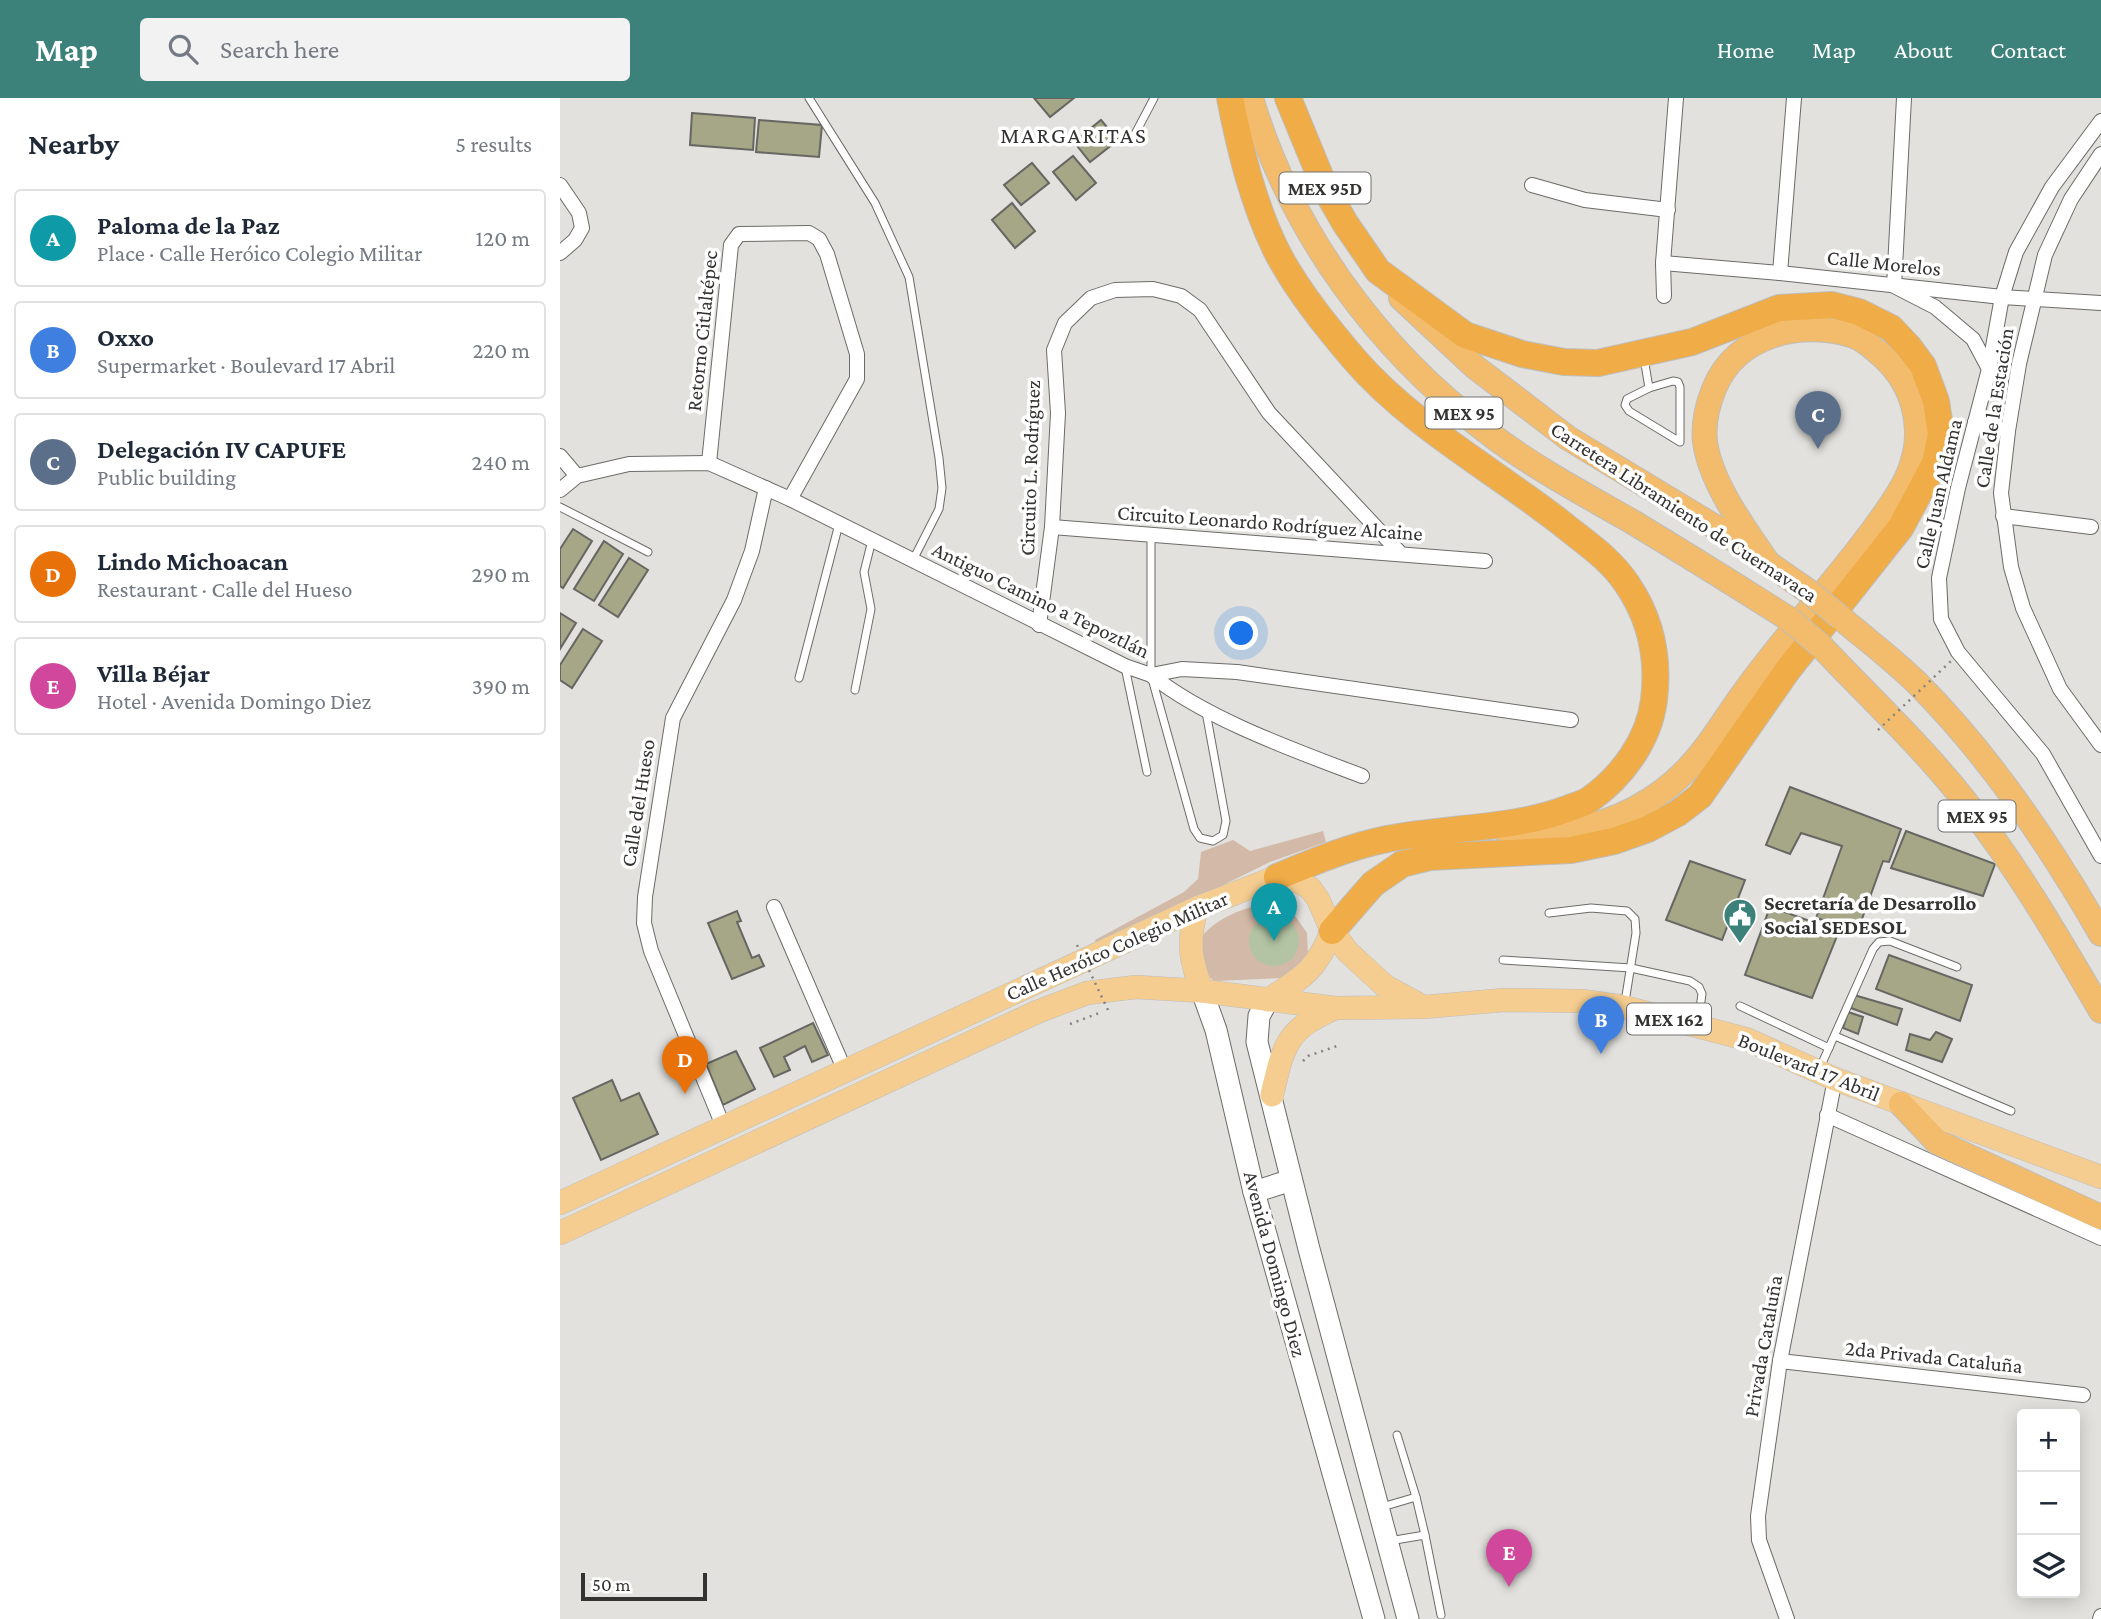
<!DOCTYPE html>
<meta charset="utf-8">
<style>
:root{--surface:#fff;--page:#f2f2f3;--text:#1f2937;--muted:#747a83;--line:#e0e1e3;--accent:#3c827a}
body{margin:0;font-family:"Crimson Pro",serif;background:var(--page);color:var(--text)}
.controls{position:absolute;right:21px;bottom:21px;display:grid;overflow:hidden;border-radius:7px;box-shadow:0 4px 18px #0003}
.controls button{width:63px;height:63px;display:grid;place-items:center;padding:0;border:0;border-bottom:2px solid var(--line);background:var(--surface);color:var(--text);font:35px sans-serif}
.scale{position:absolute;left:21px;bottom:18px;width:126px;box-sizing:border-box;padding-left:7px;border:4px solid #343332;border-top:0;font-size:19px;line-height:24px;white-space:nowrap;color:#343332;-webkit-text-stroke:5px #fff;paint-order:stroke}
.you{position:absolute;left:682px;top:536px;width:24px;height:24px;margin:-18px;border:5px solid #fff;border-radius:50%;background:#1a73e8;box-shadow:0 0 0 10px #1a73e833}
.badge{display:grid;place-items:center;width:46px;height:46px;border-radius:50%;background:var(--accent);color:#fff;font-size:23px;font-weight:700}
.pin{position:absolute;translate:-50% -58px;filter:drop-shadow(0 2px 4px #0008)}
.pin::after{content:'';position:absolute;top:37px;width:24px;height:21px;background:inherit;clip-path:polygon(0 0,100% 0,50% 100%)}
.list{margin:0;padding:0;list-style:none}
h2{display:flex;justify-content:space-between;align-items:center;height:91px;margin:0;padding:0 28px;font-size:30px}
h2 small{font-size:23px;font-weight:400;color:var(--muted)}
.list li{display:grid;grid-template-columns:46px 1fr auto;gap:21px;align-items:center;box-sizing:border-box;height:98px;margin:0 14px 14px;padding:0 14px;border:2px solid var(--line);border-radius:7px}
.list b{display:block;font-size:26px;white-space:nowrap}
.list p{margin:0;font-size:23px;white-space:nowrap;color:var(--muted)}
.list em{font-size:23px;font-style:normal;color:var(--muted)}
.icon{flex:none;width:38px;height:38px;fill:none;stroke:currentColor;stroke-width:2;stroke-linecap:round;stroke-linejoin:round}
.map{position:relative;flex:none;width:1541px;height:1521px;overflow:hidden}
header{display:flex;align-items:center;gap:42px;box-sizing:border-box;height:98px;padding:0 35px;background:var(--accent);color:#fff}
header strong{font-size:33px}
nav{display:flex;gap:38px;margin-inline-start:auto;font-size:24px}
.search{width:490px;height:63px;background:var(--page);display:flex;align-items:center;gap:18px;box-sizing:border-box;padding:0 24px;border-radius:7px;color:var(--muted);font-size:26px}
main{display:flex}
aside{flex:1;background:var(--surface)}
.map>svg:first-child{display:block}
</style>
<header>
<strong>Map</strong>
<div class="search"><svg class="icon" aria-label="search" viewBox="0 0 24 24"><circle cx="10" cy="10" r="6"/><path d="M15 15l6 6"/></svg>Search here</div>
<nav><a>Home</a><a>Map</a><a>About</a><a>Contact</a></nav>
</header>
<main>
<aside>
<h2>Nearby<small>5 results</small></h2>
<ul class="list">
<li><span class="badge" style="background:#0f9aa8">A</span><div><b>Paloma de la Paz</b><p>Place · Calle Heróico Colegio Militar</p></div><em>120 m</em></li>
<li><span class="badge" style="background:#3f7fe0">B</span><div><b>Oxxo</b><p>Supermarket · Boulevard 17 Abril</p></div><em>220 m</em></li>
<li><span class="badge" style="background:#5c6f8a">C</span><div><b>Delegación IV CAPUFE</b><p>Public building</p></div><em>240 m</em></li>
<li><span class="badge" style="background:#e8710a">D</span><div><b>Lindo Michoacan</b><p>Restaurant · Calle del Hueso</p></div><em>290 m</em></li>
<li><span class="badge" style="background:#d1479c">E</span><div><b>Villa Béjar</b><p>Hotel · Avenida Domingo Diez</p></div><em>390 m</em></li>
</ul>
</aside>
<div class="map">
<svg width="1541" height="1521" viewBox="0 0 1541 1521">
<rect width="100%" height="100%" fill="#e2e1dd"/>
<g fill="#d3b9a7">
<polygon points="763,733 766,744 710,764 537,849 535,842 624,794 638,781 641,754 673,742 690,753"/>
<path d="M708 805 726 808 736 819 747 835 748 856 739 869 721 880 654 883 643 873 638 843C655 820 680 811 708 805Z"/>
</g>
<circle fill="#b3c4a4" cx="714" cy="843" r="25"/>
<g fill="#a5a786" stroke="#666663" stroke-width="2">
<polygon points="474,0 514,0 490,19"/>
<polygon points="132,15 195,20 193,52 130,47"/>
<polygon points="199,22 262,27 259,59 196,54"/>
<polygon points="541,22 558,42 530,64 514,44"/>
<polygon points="513,58 536,85 516,102 493,74"/>
<polygon points="472,65 489,85 461,107 444,87"/>
<polygon points="452,105 475,133 455,150 432,122"/>
<polygon points="13,431 32,443 3,490 0,488 0,451"/>
<polygon points="44,443 63,456 34,503 14,491"/>
<polygon points="69,460 88,472 58,519 39,507"/>
<polygon points="0,515 16,525 0,551"/>
<polygon points="23,531 42,543 12,590 0,582 0,567"/>
<polygon points="1230,689 1341,731 1329,764 1323,763 1298,832 1256,820 1282,748 1241,735 1230,756 1206,747"/>
<polygon points="1346,733 1435,766 1423,798 1331,770"/>
<polygon points="1130,763 1185,782 1162,842 1106,822"/>
<polygon points="1210,809 1279,833 1252,900 1185,877"/>
<polygon points="177,813 181,823 177,824 192,860 199,857 204,868 172,881 148,825"/>
<polygon points="1329,857 1412,887 1400,923 1316,891"/>
<polygon points="1294,897 1342,911 1337,927 1291,910"/>
<polygon points="1288,914 1303,919 1298,936 1283,930"/>
<polygon points="253,925 268,957 252,964 245,948 224,959 230,972 214,979 200,950"/>
<polygon points="1376,934 1392,941 1382,964 1346,952 1350,936 1370,942"/>
<polygon points="176,953 195,991 163,1007 146,966"/>
<polygon points="52,982 61,1003 79,995 98,1036 41,1062 13,1000"/>
</g>
<g fill="none" stroke-linecap="round" stroke-linejoin="round">
<defs>
<g id="service">
<polyline points="249,0 315,105 349,179 379,360 382,390 379,411 353,462"/>
<polyline points="574,38 594,0"/>
<polyline points="1084,260 1089,290"/>
<polygon points="1113,283 1118,284 1120,289 1120,344 1069,313 1065,307 1067,301 1089,290"/>
<polyline points="0,409 88,454"/>
<polyline points="591,438 591,577 634,731 640,740 653,743 663,737 666,723 646,614"/>
<polyline points="565,569 587,674"/>
<polyline points="239,580 279,426"/>
<polyline points="295,592 311,511 304,474 312,442"/>
<polyline points="989,815 1031,810 1067,813 1075,821 1076,835 1065,904"/>
<polyline points="943,862 1071,870 1130,883 1139,889 1142,896 1138,924"/>
<polyline points="1180,908 1269,950"/>
<polyline points="1275,938 1451,1013"/>
<polyline points="1259,972 1313,851 1319,844 1330,843 1397,869"/>
<polyline points="856,1399 865,1437"/>
<polyline points="822,1409 856,1399 837,1337"/>
<polyline points="829,1443 865,1437 881,1517"/>
</g>
<g id="minor">
<polyline points="1344,0 1334,188 1375,209 1413,241 1429,271"/>
<polyline points="1541,23 1492,89 1456,154 1442,199 1429,271 1398,390 1379,480 1381,521 1398,554 1483,656 1541,758"/>
<polyline points="1541,56 1511,101 1485,157 1459,266 1448,333 1441,395 1451,469 1463,510 1500,591 1541,647"/>
<polyline points="0,87 19,115 22,130 15,142 0,155"/>
<polyline points="972,87 1025,102 1108,112"/>
<polyline points="1103,165 1220,175 1442,199 1541,205"/>
<polyline points="1220,175 1234,0"/>
<polyline points="1104,198 1103,165 1116,0"/>
<polyline points="1415,324 1448,333"/>
<polyline points="0,358 17,378"/>
<polyline points="149,365 171,147 179,136 249,135 259,141 267,156 297,256 297,281 230,401"/>
<polyline points="0,392 17,378 69,366 149,365 230,401 565,568 591,577 622,571 677,574 1011,622"/>
<polyline points="1443,418 1531,429"/>
<polyline points="492,429 925,463"/>
<polyline points="479,527 492,429 498,315 494,252 505,225 531,200 555,192 593,191 621,198 640,212 709,315 841,456"/>
<path d="M591 577C648 622 734 652 802 678"/>
<polyline points="214,809 285,973"/>
<polyline points="1267,1017 1541,1140"/>
<polyline points="164,1030 91,853 84,825 85,799 113,620 174,502 192,453 206,390"/>
<polyline points="1220,1263 1523,1297"/>
<polyline points="1227,1521 1199,1442 1198,1418 1220,1263 1275,981"/>
<polyline points="1540,1521 1541,1518"/>
</g>
<g id="secondary">
<polyline points="642,893 656,932 694,1094 814,1521"/>
<polyline points="708,902 699,918 697,944 749,1151 848,1521"/>
<polyline points="694,1094 722,1085 732,1085"/>
</g>
<g id="primary">
<path d="M637 810C627 843 630 862 642 893"/>
<path d="M708 902C743 879 756 873 772 833"/>
<path d="M712 997C724 946 726 932 775 910"/>
<polyline points="0,1105 637,810 717,779 737,783 750,790 758,801 772,833 788,854 825,888 862,908"/>
<polyline points="0,1135 477,914 527,895 576,889 642,893 775,910 864,909 944,902 1022,903 1064,909 1186,941 1275,981 1541,1079"/>
</g>
<g id="trunk">
<path d="M691 0C730 132 817 251 926 333 971 368 1022 395 1071 423 1124 455 1177 488 1229 521"/>
<polyline points="841,200 915,269 1008,340 1165,435 1248,493"/>
<path d="M1281 520C1307 542 1335 563 1358 586 1429 657 1491 749 1541 836"/>
<path d="M1261 548C1312 602 1367 653 1412 712 1461 775 1501 845 1541 913"/>
<path d="M942 730C963 733 986 736 1007 733 1054 726 1100 702 1131 667 1151 646 1166 619 1183 596 1224 538 1274 486 1316 428 1329 410 1346 387 1352 366 1365 326 1352 284 1321 257 1313 250 1305 242 1294 238 1242 221 1176 236 1154 291 1147 308 1143 325 1145 344 1151 386 1185 431 1208 465"/>
<polyline points="1341,1006 1377,1044 1541,1119"/>
</g>
<g id="motorway">
<path d="M670 0C680 51 693 105 716 152 736 191 766 228 794 261 851 327 932 371 1000 424 1023 443 1050 460 1067 486 1091 521 1099 561 1094 602 1089 642 1062 679 1029 702 1023 706 1014 708 1007 711 950 732 886 729 827 741 788 749 753 764 717 779"/>
<polyline points="728,0 765,90 785,125 818,173 905,237 962,256 1004,264 1038,265 1132,244 1219,210 1272,207 1299,214 1331,230 1348,248 1363,268 1376,303 1381,336 1375,365 1341,429 1227,573 1140,698 1118,715 1088,731 1054,743 1011,752 870,759 842,766 813,786 772,833"/>
</g>
</defs>
<use href="#service" stroke="#6c6b68" stroke-width="9"/>
<use href="#minor" stroke="#6c6b68" stroke-width="16"/>
<use href="#secondary" stroke="#6c6b68" stroke-width="23"/>
<use href="#primary" stroke="#bebebd" stroke-width="24"/>
<use href="#trunk" stroke="#bebebd" stroke-width="26"/>
<use href="#motorway" stroke="#bebebd" stroke-width="28"/>
<g stroke="#858482" stroke-width="2.5" stroke-dasharray="2 5" stroke-linecap="butt">
<polyline points="510,926 542,914"/>
<polyline points="743,963 748,958 777,948"/>
</g>
<use href="#service" stroke="#fff" stroke-width="7"/>
<use href="#minor" stroke="#fff" stroke-width="14"/>
<use href="#secondary" stroke="#fff" stroke-width="21"/>
<use href="#primary" stroke="#f5cd91" stroke-width="23"/>
<use href="#trunk" stroke="#f2bc6c" stroke-width="24"/>
<use href="#motorway" stroke="#efac47" stroke-width="26"/>
<defs>
<g id="trunk-bridge">
<polyline points="1248,493 1281,520"/>
<polyline points="1229,521 1261,548"/>
</g>
</defs>
<use href="#trunk-bridge" stroke="#bebebd" stroke-width="26" stroke-linecap="butt"/>
<g stroke="#858482" stroke-width="2.5" stroke-dasharray="2 5" stroke-linecap="butt">
<polyline points="1318,632 1391,563"/>
<polyline points="517,847 548,912"/>
</g>
<use href="#trunk-bridge" stroke="#f2bc6c" stroke-width="24"/>
</g>
<defs>
<symbol id="civic-pin" viewBox="-11 -11 22 30"><path d="M0 17L-7.5 6A9.5 9.5 0 1 1 7.5 6Z" fill="#3c827a" stroke="#fff"/><path d="M-.6-6.5H3V-4.5H.6V-3L4-1V1h2V6H-6V1h2V-1L-.6-3ZM-1.2 2.5V6h2.4V2.5Z" fill="#fff"/></symbol>
</defs>
<g fill-rule="evenodd">
<use href="#civic-pin" x="1161" y="798" width="38" height="52"/>
</g>
<g text-anchor="middle" dominant-baseline="central" stroke-width="7" stroke-linejoin="round" paint-order="stroke">
<g fill="#fff" stroke="#717070" stroke-width="2">
<rect x="719.5" y="74.5" width="91" height="31" rx="5"/>
<rect x="865.5" y="299.5" width="77" height="31" rx="5"/>
<rect x="1378.5" y="702.5" width="77" height="31" rx="5"/>
<rect x="1067" y="905.5" width="84" height="31" rx="5"/>
</g>
<g font-size="19" font-weight="bold" fill="#343332">
<text x="765" y="90">MEX 95D</text>
<text x="904" y="315">MEX 95</text>
<text x="1417" y="718">MEX 95</text>
<text x="1109" y="921">MEX 162</text>
</g>
<g font-size="21" fill="#343332" stroke="#fff">
<text transform="translate(1324 165) rotate(6)">Calle Morelos</text>
<text transform="translate(142 233) rotate(-84)">Retorno Citlaltépec</text>
<text transform="translate(1434 310) rotate(-81)">Calle de la Estación</text>
<text transform="translate(470 370) rotate(-88)">Circuito L. Rodríguez</text>
<text transform="translate(1378 396) rotate(-77)">Calle Juan Aldama</text>
<text transform="translate(1124 414) rotate(33)">Carretera Libramiento de Cuernavaca</text>
<text transform="translate(710 425) rotate(4)">Circuito Leonardo Rodríguez Alcaine</text>
<text transform="translate(481 502) rotate(26)">Antiguo Camino a Tepoztlán</text>
<text transform="translate(78 705) rotate(-81)">Calle del Hueso</text>
<text transform="translate(557 848) rotate(-24)">Calle Heróico Colegio Militar</text>
<text transform="translate(1249 969) rotate(22)">Boulevard 17 Abril</text>
<text transform="translate(715 1166) rotate(75)">Avenida Domingo Diez</text>
<text transform="translate(1203 1248) rotate(-80)">Privada Cataluña</text>
<text transform="translate(1374 1259) rotate(6)">2da Privada Cataluña</text>
</g>
<g font-size="21" font-weight="bold" fill="#343332" stroke="#fff" text-anchor="start">
<text x="1204" y="805">Secretaría de Desarrollo<tspan x="1204" dy="24">Social SEDESOL</tspan></text>
</g>
<g font-size="23" letter-spacing="2" fill="#343332" stroke="#fff">
<text x="514" y="37">MARGARITAS</text>
</g>
</g>
</svg>
<div class="controls">
<button>+</button>
<button>−</button>
<button><svg class="icon" aria-label="layers" viewBox="0 0 24 24"><path d="M12 4l9 5-9 5-9-5zM3 14l9 5 9-5"/></svg></button>
</div>
<div class="scale">50 m</div>
<div class="you"></div>
<div class="pin badge" style="left:714px;top:843px;background:#0f9aa8">A</div>
<div class="pin badge" style="left:1041px;top:956px;background:#3f7fe0">B</div>
<div class="pin badge" style="left:1258px;top:351px;background:#5c6f8a">C</div>
<div class="pin badge" style="left:125px;top:996px;background:#e8710a">D</div>
<div class="pin badge" style="left:949px;top:1489px;background:#d1479c">E</div>
</div>
</main>
